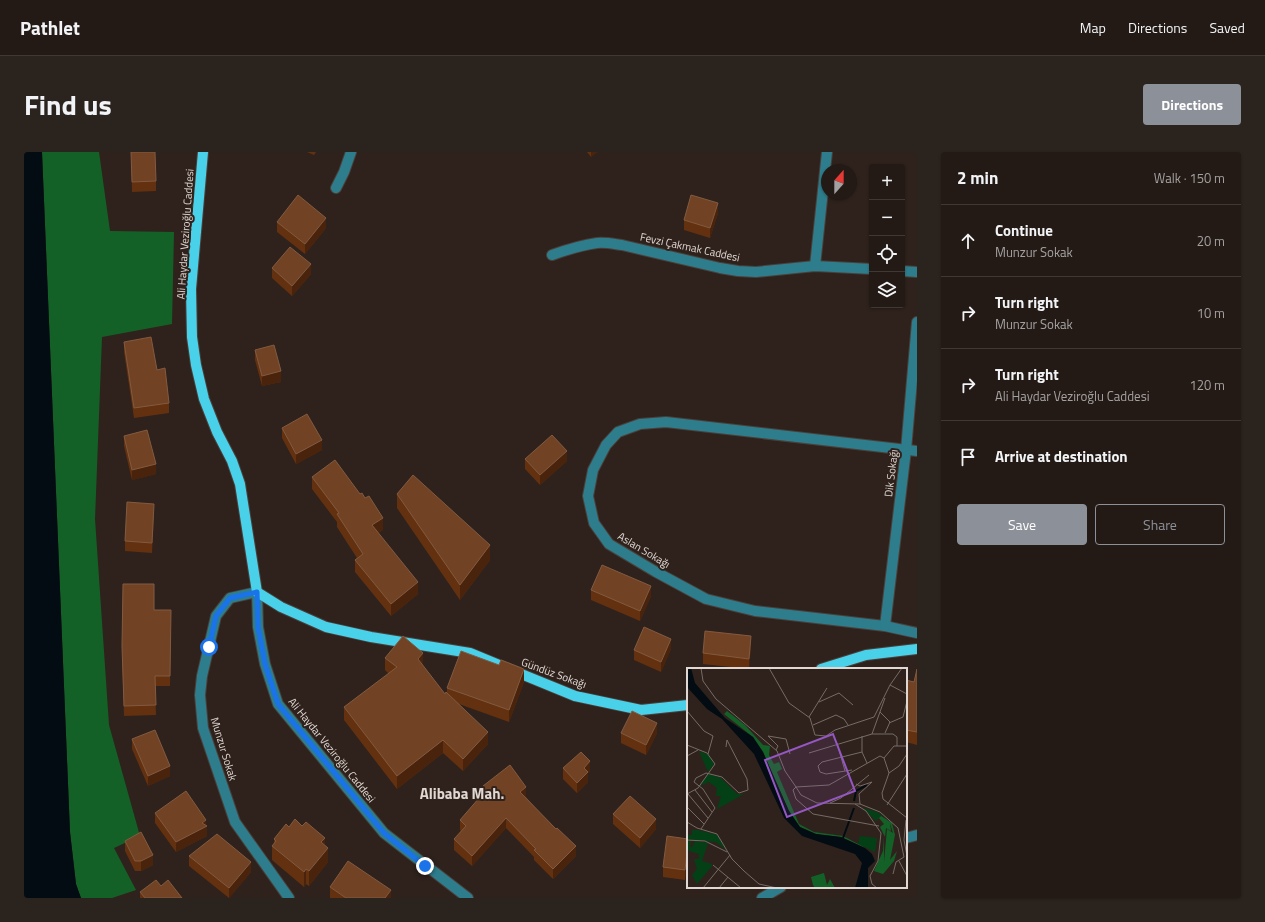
<!DOCTYPE html>
<meta charset="utf-8">
<style>
:root{--surface:#231a15;--page:#2b231e;--text:#f1f3f6;--muted:#a3a1a0;--line:#403834;--accent:#8c9099}
body{margin:0;font-family:"Titillium Web",sans-serif;background:var(--page);color:var(--text)}
.controls{position:absolute;right:12px;top:12px;display:grid;overflow:hidden;border-radius:4px;box-shadow:0 1px 3px #0004}
.controls button{width:36px;height:36px;display:grid;place-items:center;padding:0;border:0;border-bottom:1px solid var(--line);background:var(--surface);color:var(--text);font:20px sans-serif}
.compass{position:absolute;left:797px;top:12px;width:36px;height:36px;border-radius:50%;background:var(--surface);box-shadow:0 1px 3px #0004;rotate:21deg}
.stop{position:absolute;width:12px;height:12px;margin:-9px;border:3px solid #1a73e8;border-radius:50%;background:#fff}
.stop.end{background:#1a73e8;border-color:#fff;box-shadow:0 1px 4px #0008}
.list{margin:0;padding:0;list-style:none}
h2{display:flex;justify-content:space-between;align-items:center;height:52px;margin:0;padding:0 16px;font-size:17px}
h2 small{font-size:13px;font-weight:400;color:var(--muted)}
.list li{display:grid;grid-template-columns:26px 1fr auto;gap:12px;align-items:center;box-sizing:border-box;height:72px;padding:0 16px;border-top:1px solid var(--line)}
.list b{display:block;font-size:15px;white-space:nowrap}
.list p{margin:0;font-size:13px;white-space:nowrap;color:var(--muted)}
.list em{font-size:13px;font-style:normal;color:var(--muted)}
.actions{display:flex;gap:8px;padding:12px 16px}
.actions a{flex:1;padding:9px 0;border:1px solid var(--accent);border-radius:4px;text-align:center;font-size:14px;color:var(--accent)}
.actions .main{background:var(--accent);color:#fff}
.icon{flex:none;width:22px;height:22px;fill:none;stroke:currentColor;stroke-width:2;stroke-linecap:round;stroke-linejoin:round}
.map{position:relative;flex:none;width:893px;height:746px;overflow:hidden;border-radius:4px}
header{display:flex;align-items:center;gap:24px;box-sizing:border-box;height:56px;padding:0 20px;background:var(--surface);border-bottom:1px solid var(--line)}
header strong{font-size:19px}
nav{display:flex;gap:22px;margin-inline-start:auto;font-size:14px}
.intro{display:flex;align-items:center;justify-content:space-between;box-sizing:border-box;height:96px;padding:0 24px}
h1{margin:0;font-size:28px}
.button{padding:10px 18px;border-radius:4px;background:var(--accent);color:#fff;font-size:14px;font-weight:700}
main{display:flex;gap:24px;padding:0 24px}
aside{flex:1;background:var(--surface);border-radius:4px;box-shadow:0 1px 3px #0004}
.map>svg:first-child{display:block}
</style>
<header>
<strong>Pathlet</strong>
<nav><a>Map</a><a>Directions</a><a>Saved</a></nav>
</header>
<div class="intro"><h1>Find us</h1><a class="button">Directions</a></div>
<main>
<div class="map">
<svg width="893" height="746" viewBox="0 0 893 746">
<rect width="100%" height="100%" fill="#2f221c"/>
<polygon fill="#146128" points="18,0 75,0 86,79 150,80 148,172 78,185 71,367 85,573 116,684 90,696 112,738 88,746 57,746 52,732 46,680"/>
<polygon fill="#020c12" points="0,0 18,0 46,680 52,732 57,746 0,746"/>
<g fill="none" stroke-linecap="round" stroke-linejoin="round">
<defs>
<g id="minor">
<polyline points="312,36 320,20 327,0"/>
<path d="M528 103C542 98 558 93 573 91 581 90 590 92 598 93L696 116 714 119 732 120 791 114 848 117"/>
<polyline points="791,114 803,0"/>
<polyline points="878,119 893,120"/>
<polyline points="893,299 642,270 616,272 594,280 582,293 569,318 564,344 570,371 585,392 632,420 682,447 731,459 861,474 893,481"/>
<polyline points="861,474 882,298 893,170"/>
<polyline points="882,686 893,683"/>
<polyline points="265,746 211,670 179,576 176,543 178,524 192,464 206,446 233,440 234,475 241,512 254,552 360,681 444,746"/>
<polyline points="738,746 757,735"/>
</g>
<g id="major">
<polyline points="179,0 167,137 168,185 172,213 180,247 193,280 208,309 216,332 233,440 257,455 302,475 347,485 446,501 551,544 617,558 664,553"/>
<polyline points="797,517 842,503 893,497"/>
</g>
</defs>
<use href="#minor" stroke="#4b3f39" stroke-width="12"/>
<use href="#major" stroke="#4b3f39" stroke-width="12"/>
<use href="#minor" stroke="#2e7d8c" stroke-width="10"/>
<use href="#major" stroke="#4ad1ea" stroke-width="10"/>
</g>
<g fill="#63310f">
<polygon points="107,0 132,29 132,39 108,40"/>
<polygon points="283,0 292,0 290,3"/>
<polygon points="563,0 573,0 567,5"/>
<polygon points="694,61 686,86 660,78 660,68"/>
<polygon points="253,70 302,76 281,102 253,80"/>
<polygon points="248,116 287,122 268,144 248,126"/>
<polygon points="100,190 133,218 145,251 145,261 110,266 100,200"/>
<polygon points="231,198 257,230 238,234 231,208"/>
<polygon points="258,276 298,298 272,312 258,286"/>
<polygon points="100,284 132,322 108,328 100,294"/>
<polygon points="501,307 543,309 516,333 501,317"/>
<polygon points="288,325 359,378 354,381 394,442 367,464 331,420 331,408 333,406 313,375 313,370 288,337"/>
<polygon points="373,342 466,408 436,448 373,356"/>
<polygon points="130,362 128,401 101,399 101,389"/>
<polygon points="99,432 130,458 147,458 146,534 131,534 132,563 100,564 98,504"/>
<polygon points="567,438 627,444 616,469 567,448"/>
<polygon points="727,494 725,517 679,512 679,501"/>
<polygon points="647,497 637,520 610,508 610,498"/>
<polygon points="361,506 421,542 423,542 423,536 500,530 485,570 435,552 464,592 439,619 419,601 373,637 320,568 320,555 365,522 361,518"/>
<polygon points="893,517 893,593 882,590 882,528 890,530"/>
<polygon points="597,581 633,581 622,603 597,591"/>
<polygon points="108,587 146,624 124,634 108,597"/>
<polygon points="539,616 566,619 564,621 564,630 553,641 539,627"/>
<polygon points="459,634 502,645 552,704 529,727 510,708 510,705 482,676 448,714 430,698 430,687 437,679 436,678 436,668 459,642"/>
<polygon points="131,661 182,674 183,684 152,700 131,671"/>
<polygon points="589,662 632,677 616,696 589,672"/>
<polygon points="265,675 301,693 304,710 285,734 282,732 280,735 248,708 248,694 250,692 250,687"/>
<polygon points="664,687 661,728 639,725 639,715"/>
<polygon points="101,689 129,713 117,719 111,719 101,699"/>
<polygon points="165,704 227,720 205,746 165,714"/>
<polygon points="137,734 158,746 116,746 116,740"/>
<polygon points="306,735 367,746 306,746"/>
</g>
<g fill="#49230b">
<polygon points="567,0 573,0 567,5"/>
<polygon points="694,51 694,61 686,86 686,76"/>
<polygon points="302,66 302,76 281,102 281,92"/>
<polygon points="287,112 287,122 268,144 268,134"/>
<polygon points="257,219 257,230 238,234 238,224"/>
<polygon points="298,288 298,298 272,312 272,302"/>
<polygon points="543,299 543,309 516,333 516,323"/>
<polygon points="132,312 132,322 108,328 108,318"/>
<polygon points="130,352 130,362 128,401 128,391"/>
<polygon points="359,366 359,378 348,385 348,373"/>
<polygon points="466,393 466,408 436,448 436,433"/>
<polygon points="394,430 394,442 367,464 367,452"/>
<polygon points="627,434 627,444 616,469 616,459"/>
<polygon points="727,484 727,494 725,517 725,507"/>
<polygon points="647,487 647,497 637,520 637,510"/>
<polygon points="399,501 399,513 394,507"/>
<polygon points="500,517 500,530 485,570 485,558"/>
<polygon points="633,571 633,581 622,603 622,593"/>
<polygon points="464,580 464,592 439,619 439,607"/>
<polygon points="419,588 419,601 373,637 373,624"/>
<polygon points="566,609 566,619 564,621 564,630 553,641 553,631 560,616"/>
<polygon points="146,614 146,624 124,634 124,624"/>
<polygon points="502,635 502,645 496,650 496,640"/>
<polygon points="482,666 482,676 448,714 448,704"/>
<polygon points="632,667 632,677 616,696 616,686"/>
<polygon points="182,668 183,684 152,700 152,690"/>
<polygon points="301,686 301,700 304,696 304,710 285,734 285,719 297,690"/>
<polygon points="664,693 664,703 661,728 661,718"/>
<polygon points="552,694 552,704 529,727 529,717"/>
<polygon points="129,703 129,713 117,719 117,709"/>
<polygon points="227,710 227,720 205,746 205,736"/>
<polygon points="282,717 282,732 280,735 280,720"/>
<polygon points="367,738 367,746 361,746"/>
</g>
<g fill="#714324" stroke="#825a40">
<polygon points="107,0 131,0 132,29 108,30"/>
<polygon points="274,43 302,66 281,92 253,70"/>
<polygon points="667,43 694,51 686,76 660,68"/>
<polygon points="266,95 287,112 268,134 248,116"/>
<polygon points="127,185 133,218 141,216 145,251 110,256 100,190"/>
<polygon points="250,193 257,219 238,224 231,198"/>
<polygon points="283,262 298,288 272,302 258,276"/>
<polygon points="123,278 132,312 108,318 100,284"/>
<polygon points="528,283 543,299 516,323 501,307"/>
<polygon points="311,308 336,342 338,341 341,346 345,344 359,366 348,373 394,430 367,452 331,408 339,402 313,362 315,361 288,325"/>
<polygon points="389,323 466,393 436,433 373,342"/>
<polygon points="103,350 130,352 128,391 101,389"/>
<polygon points="578,413 627,434 616,459 567,438"/>
<polygon points="99,432 130,432 130,458 147,458 146,524 131,524 132,553 100,554 98,494"/>
<polygon points="620,475 647,487 637,510 610,498"/>
<polygon points="681,479 727,484 725,507 679,501"/>
<polygon points="379,484 399,501 394,507 421,542 422,540 464,580 439,607 419,588 373,624 320,555 373,515 361,506"/>
<polygon points="437,499 475,513 477,508 500,517 485,558 423,536"/>
<polygon points="893,517 893,580 882,578 882,528 890,530"/>
<polygon points="608,559 633,571 622,593 597,581"/>
<polygon points="131,578 146,614 124,624 108,587"/>
<polygon points="557,600 566,609 560,616 564,620 553,631 539,616"/>
<polygon points="486,613 502,635 496,640 532,677 533,676 552,694 529,717 510,698 512,697 482,666 448,704 430,687 442,674 436,668 462,638 459,634"/>
<polygon points="162,639 182,668 178,671 183,674 152,690 131,661"/>
<polygon points="606,644 632,667 616,686 589,662"/>
<polygon points="271,667 278,674 282,670 301,686 297,690 304,696 285,719 282,717 280,720 248,694 252,689 250,687 262,672 265,675"/>
<polygon points="117,680 129,703 117,709 111,709 101,689"/>
<polygon points="193,682 227,710 205,736 165,704"/>
<polygon points="643,684 664,687 664,693 661,718 639,715"/>
<polygon points="324,709 367,738 361,746 322,746 306,735"/>
<polygon points="132,728 137,734 144,728 158,746 121,746 116,740"/>
</g>
<g fill="none" stroke-linecap="round" stroke-linejoin="round">
<polyline stroke="#1a73e8" stroke-width="5" points="185,495 192,464 206,446 233,440 234,475 241,512 254,552 360,681 401,714"/>
</g>
<g text-anchor="middle" dominant-baseline="central" stroke-width="4" stroke-linejoin="round" paint-order="stroke">
<g font-size="11" fill="#e1d8d4" stroke="#2f221c">
<text transform="translate(161 82) rotate(-86)">Ali Haydar Veziroğlu Caddesi</text>
<text transform="translate(666 95) rotate(12)">Fevzi Çakmak Caddesi</text>
<text transform="translate(867 321) rotate(-83)">Dik Sokağı</text>
<text transform="translate(620 398) rotate(31)">Aslan Sokağı</text>
<text transform="translate(530 521) rotate(20)">Gündüz Sokağı</text>
<text transform="translate(200 597) rotate(73)">Munzur Sokak</text>
<text transform="translate(308 598) rotate(51)">Ali Haydar Veziroğlu Caddesi</text>
</g>
<g font-size="15" font-weight="bold" fill="#e1d8d4" stroke="#2f221c">
<text x="438" y="641">Alibaba Mah.</text>
</g>
</g>
<g transform="translate(663 516)">
<rect width="220" height="220" fill="#2f221c"/>
<path d="M12 83 22 87 27 96 21 104ZM21 106 34 110 50 126H57L30 141 34 128H29L30 120 22 114 13 118ZM176 140 190 144 198 150 194 148 189 153ZM0 162 1 167H5V162H11L30 167 39 182 29 174 0 171ZM173 168 190 170 188 184 171 176ZM0 173H4L3 178 5 180 8 173 21 175 15 193 25 196V198L10 216 5 207 10 201 7 191H12V186L0 182Z" fill="#044016"/>
<path d="M40 43 58 57 76 77 83 78 82 87 87 96 92 94 95 101 90 104 112 156 127 164 156 168 175 178 178 180 154 169 129 166 113 159 102 143 76 84 66 69 37 46ZM194 148 205 155 208 167 203 192 210 183 207 193 196 206 187 203 196 183 197 169V194L200 161 206 165 203 155 204 163 199 160 198 169 193 159 197 156 192 150ZM137 205 140 217 143 211 148 220H128L126 217 124 209Z" fill="#146128"/>
<path d="M0 0H4L8 15 38 50 66 69 76 84 102 143 113 159 129 166 154 169 178 180 185 186 188 193 181 200V220H168L175 195 168 186 115 168 97 150 67 86 35 51 20 41 0 19Z" fill="#020c12"/>
<path fill="none" stroke="#020c12" stroke-width="2" d="M167 133 169 123 180 117M156 170 167 140"/>
<path fill="none" stroke="#766b66" stroke-width="1" d="M14 0 16 13 29 31 90 83 98 103 109 119 142 117 193 88 197 90 202 105 195 125 196 131 220 150M82 0 102 35 123 50 128 67 139 68M203 17 220 26M132 34 152 25 166 37M0 43 17 63 26 68 21 86M193 44 203 54 198 65M122 49 140 20M202 55 216 49 220 33M126 57 149 47 157 51 161 57M185 66 198 30M139 68 148 62 187 49 203 17 215 0M175 68V84M150 75 158 103M0 77 20 85 28 96 11 120 0 126M89 82 91 78 81 68 99 71 103 86M175 84 180 95M122 85 185 66H206L210 69V78M0 88 11 82M197 90 207 78H220M165 102 139 106 133 104 131 98 135 94 175 84M202 105 212 98 220 86M169 116 173 118 185 114 172 126 173 136M109 119 114 127 130 135 173 136 193 144 211 160 217 189M109 119 106 122 109 131 126 146 192 158M8 122 25 144M1 126 21 150M143 135 154 130 182 107M168 136 179 143 194 165 191 193 183 208 185 216 190 220M200 137 220 106M0 139 17 156M219 152 217 172 220 188M0 154 10 160 30 166 45 191 57 203 72 216 90 220M14 161 28 140 16 121 7 114 9 110 19 105 35 109 52 125 61 122 60 111 40 72 39 79M0 172 18 173 40 184M212 193 220 208M26 197 54 220M206 206 209 194 217 189M16 220 43 187M32 220 41 209"/>
<path fill="#9457c4" fill-opacity="0.15" stroke="#9457c4" stroke-width="2" d="M146 66 168 123 100 149 78 92Z"/>
<rect width="220" height="220" fill="none" stroke="#e1d8d4" stroke-width="2"/>
</g>
</svg>
<div class="controls">
<button>+</button>
<button>−</button>
<button><svg class="icon" aria-label="locate" viewBox="0 0 24 24"><circle cx="12" cy="12" r="6"/><path d="M12 2v4M12 18v4M2 12h4M18 12h4"/></svg></button>
<button><svg class="icon" aria-label="layers" viewBox="0 0 24 24"><path d="M12 4l9 5-9 5-9-5zM3 14l9 5 9-5"/></svg></button>
</div>
<svg class="compass" viewBox="-18 -18 36 36"><path d="M0-13l5 13h-10z" fill="#e53935"/><path d="M0 13l5-13h-10z" fill="#a3a1a0"/></svg>
<div class="stop" style="left:185px;top:495px"></div>
<div class="stop end" style="left:401px;top:714px"></div>
</div>
<aside>
<h2>2 min<small>Walk · 150 m</small></h2>
<ul class="list">
<li><svg class="icon" aria-label="ahead" viewBox="0 0 24 24"><path d="M12 20V5M6 11l6-6 6 6"/></svg><div><b>Continue</b><p>Munzur Sokak</p></div><em>20 m</em></li>
<li><svg class="icon" aria-label="right" viewBox="0 0 24 24"><path d="M7 20v-9h11M14 6l5 5-5 5"/></svg><div><b>Turn right</b><p>Munzur Sokak</p></div><em>10 m</em></li>
<li><svg class="icon" aria-label="right" viewBox="0 0 24 24"><path d="M7 20v-9h11M14 6l5 5-5 5"/></svg><div><b>Turn right</b><p>Ali Haydar Veziroğlu Caddesi</p></div><em>120 m</em></li>
<li><svg class="icon" aria-label="arrive" viewBox="0 0 24 24"><path d="M6 21V4h12l-3 4 3 4H6"/></svg><div><b>Arrive at destination</b></div></li>
</ul>
<div class="actions"><a class="main">Save</a><a>Share</a></div>
</aside>
</main>
